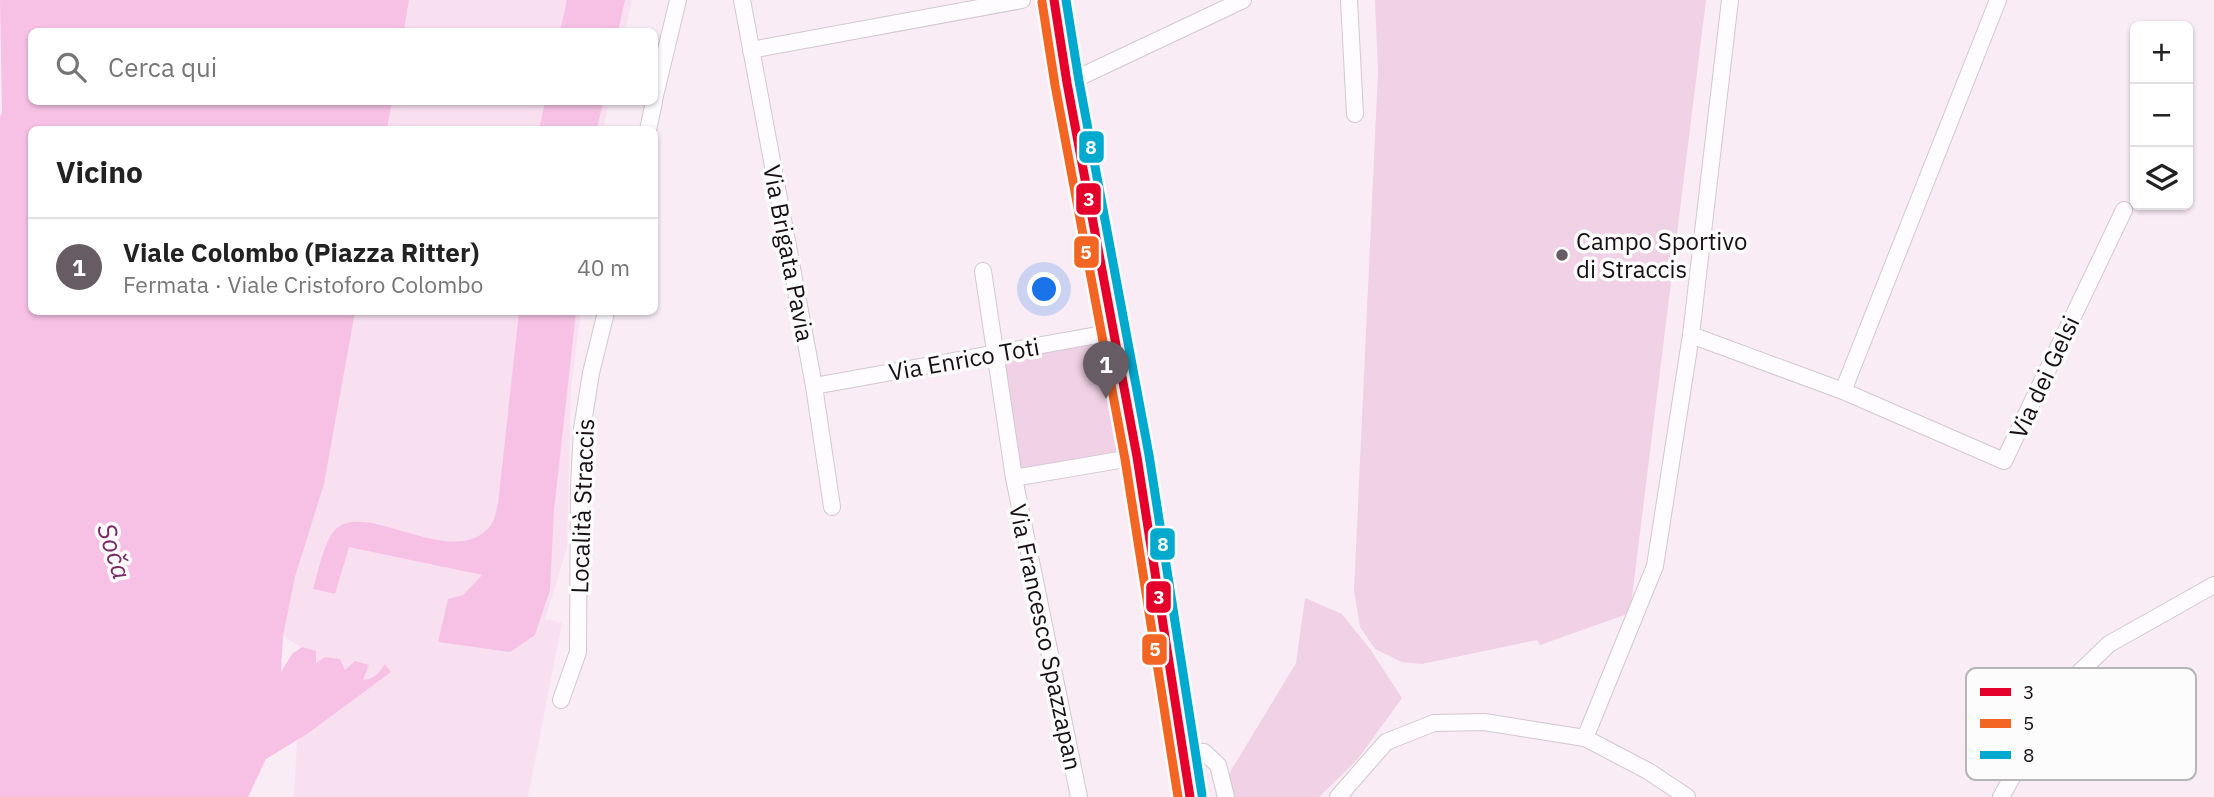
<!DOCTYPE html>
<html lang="it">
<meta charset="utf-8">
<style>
:root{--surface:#fff;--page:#f2f2f2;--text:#222;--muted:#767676;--line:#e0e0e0;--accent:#675c63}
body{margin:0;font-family:"IBM Plex Sans",sans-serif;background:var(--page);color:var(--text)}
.controls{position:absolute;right:21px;top:21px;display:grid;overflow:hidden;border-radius:10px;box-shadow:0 2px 5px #0004}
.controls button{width:63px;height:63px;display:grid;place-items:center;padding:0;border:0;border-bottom:2px solid var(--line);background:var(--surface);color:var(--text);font:35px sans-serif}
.you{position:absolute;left:1045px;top:290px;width:24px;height:24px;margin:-18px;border:5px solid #fff;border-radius:50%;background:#1a73e8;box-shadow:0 0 0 10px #1a73e833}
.badge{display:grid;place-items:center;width:46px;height:46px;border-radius:50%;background:var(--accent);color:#fff;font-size:23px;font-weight:700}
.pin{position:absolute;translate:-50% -58px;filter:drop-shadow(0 2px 4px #0008)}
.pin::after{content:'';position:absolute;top:37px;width:24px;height:21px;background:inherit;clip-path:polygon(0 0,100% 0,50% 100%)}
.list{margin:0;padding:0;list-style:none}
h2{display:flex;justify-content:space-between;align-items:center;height:91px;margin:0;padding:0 28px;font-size:30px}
h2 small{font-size:23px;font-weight:400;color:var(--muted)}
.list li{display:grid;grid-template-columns:46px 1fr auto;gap:21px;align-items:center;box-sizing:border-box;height:98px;padding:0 28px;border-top:2px solid var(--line)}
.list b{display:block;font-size:26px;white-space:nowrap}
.list p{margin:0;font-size:23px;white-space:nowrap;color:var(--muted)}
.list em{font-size:23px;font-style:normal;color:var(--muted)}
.icon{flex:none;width:38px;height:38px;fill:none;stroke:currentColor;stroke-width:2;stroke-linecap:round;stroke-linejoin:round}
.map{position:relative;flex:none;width:2214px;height:797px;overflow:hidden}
.search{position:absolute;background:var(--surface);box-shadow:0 2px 5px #0004;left:28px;top:28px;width:630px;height:77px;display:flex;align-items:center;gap:18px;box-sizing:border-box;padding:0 24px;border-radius:10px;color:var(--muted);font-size:26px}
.panel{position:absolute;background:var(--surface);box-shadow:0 2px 5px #0004;left:28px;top:126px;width:630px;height:189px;border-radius:10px}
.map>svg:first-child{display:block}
</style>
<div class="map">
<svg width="2214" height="797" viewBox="0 0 2214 797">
<rect width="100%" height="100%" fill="#f9ecf5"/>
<g fill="#f9e0f1">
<polygon points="409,0 632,0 625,31 404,32"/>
<polygon points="392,102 609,102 603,129 387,130"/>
<polygon points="355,312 581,312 571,388 567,548 545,619 562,623 528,797 294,797 302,648 283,636 295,577 324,484"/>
</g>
<g fill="#f0d1e6">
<polygon points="1375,0 1706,0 1630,613 1540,645 1537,640 1422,664 1402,662 1375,649 1360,627 1354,591 1378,72"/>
<polygon points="1114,332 1137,457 1014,478 995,352"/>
<polygon points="1305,598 1342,614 1370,649 1402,698 1357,760 1319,797 1215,797 1296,663"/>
</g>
<g fill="#f7c1e6">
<path d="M0 0H409L404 31 32 32V102H392L387 129 32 130V312H355L324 484 295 577 283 636 281 672 292 654 302 647 316 651V663L325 657 340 659 345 670 355 661 369 665 363 680C375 679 379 673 385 664L391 672 307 734 266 759 248 797H0V116L2 113Z"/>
<polygon points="567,0 625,0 618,31 560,31"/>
<polygon points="545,102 603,102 597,129 539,129"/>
<path d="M519 312H576L554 510 550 590 535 635 510 652 438 642 448 599 463 595 482 575 349 547 335 594 313 589C318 573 324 539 337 528 369 501 455 572 491 525 495 520 496 510 498 504Z"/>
</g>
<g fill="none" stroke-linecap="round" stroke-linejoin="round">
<defs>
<g id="street">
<polyline points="742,0 814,386 832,507"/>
<polyline points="1349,0 1355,114"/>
<polyline points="751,50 1022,0"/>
<polyline points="1067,83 1243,0"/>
<polyline points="654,100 678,0"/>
<polyline points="648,130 654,102"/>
<polyline points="983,271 1014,478 1079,797"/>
<polyline points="1691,335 1843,391 2004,461 2124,210"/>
<polyline points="814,386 1114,332"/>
<polyline points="1843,391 1998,0"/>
<polyline points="1014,478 1137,457"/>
<polyline points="561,700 578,652 579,487 582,429 591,373 606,312"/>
<polyline points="1585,738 1655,566 1691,335 1730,0"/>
<polyline points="1183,755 1204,752 1218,765 1226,797"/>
<polyline points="1338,797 1386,742 1434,723 1484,722 1585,738 1648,771 1687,797"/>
<polyline points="2001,797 2061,690 2109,644 2214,585"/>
</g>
<polyline id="secondary" points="1054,0 1067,83 1137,457 1190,797"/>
</defs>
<use href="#street" stroke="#d3c8cf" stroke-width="18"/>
<use href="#secondary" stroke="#d3c8cf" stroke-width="25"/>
<use href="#street" stroke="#fefcfe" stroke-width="16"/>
<use href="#secondary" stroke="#fefcfe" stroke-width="23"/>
<defs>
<polyline id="bus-1" points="1054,0 1067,83 1137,457 1190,797"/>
<polyline id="bus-2" points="1042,2 1055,85 1125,459 1178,797"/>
<polyline id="bus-3" points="1066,0 1079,81 1149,455 1202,795"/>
</defs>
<use href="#bus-1" stroke="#fcfcfc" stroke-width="14"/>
<use href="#bus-2" stroke="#fcfcfc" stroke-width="14"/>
<use href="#bus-3" stroke="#fcfcfc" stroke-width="14"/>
<use href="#bus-1" stroke="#e4002b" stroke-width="9"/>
<use href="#bus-2" stroke="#f26522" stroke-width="9"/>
<use href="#bus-3" stroke="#00a9ce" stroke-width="9"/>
</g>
<circle fill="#675c63" stroke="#fcfcfc" stroke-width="2.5" cx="1562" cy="255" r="7"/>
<g text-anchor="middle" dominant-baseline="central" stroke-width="7" stroke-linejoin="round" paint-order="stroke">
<g font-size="24" fill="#180f15" stroke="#fcfcfc" text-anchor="start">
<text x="1576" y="241">Campo Sportivo<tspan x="1576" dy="28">di Straccis</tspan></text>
</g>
<g font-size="24" fill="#180f15" stroke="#fcfcfc">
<text transform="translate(789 253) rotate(79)">Via Brigata Pavia</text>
<text transform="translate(964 359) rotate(-10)">Via Enrico Toti</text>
<text transform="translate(2044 377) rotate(-65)">Via dei Gelsi</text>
<text transform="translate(582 506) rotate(-88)">Località Straccis</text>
<text transform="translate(1046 637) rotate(78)">Via Francesco Spazzapan</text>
</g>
<g font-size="26" font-style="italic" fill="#7a2967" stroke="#fcfcfc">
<text transform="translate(115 551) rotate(72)">Soča</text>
</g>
</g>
<rect x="1966" y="668" width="230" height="112" rx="10" fill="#fcfcfc" stroke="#b8b5b7" stroke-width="2"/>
<rect x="1980" y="688" width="31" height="8" fill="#e4002b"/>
<rect x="1980" y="719" width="31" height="9" fill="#f26522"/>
<rect x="1980" y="751" width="31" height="8" fill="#00a9ce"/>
<g font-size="19" fill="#180f15">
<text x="2023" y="699">3</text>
<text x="2023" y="730">5</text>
<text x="2023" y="762">8</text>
</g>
<g stroke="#fcfcfc" stroke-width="2.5">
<rect x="1078" y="130" width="27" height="34" rx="7" fill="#00a9ce"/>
<rect x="1075" y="182" width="27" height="34" rx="7" fill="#e4002b"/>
<rect x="1073" y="235" width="27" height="34" rx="7" fill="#f26522"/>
<rect x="1149" y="527" width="27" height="34" rx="7" fill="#00a9ce"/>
<rect x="1145" y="580" width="27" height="34" rx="7" fill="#e4002b"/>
<rect x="1141" y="633" width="27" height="33" rx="7" fill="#f26522"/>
</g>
<g font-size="19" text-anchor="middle" font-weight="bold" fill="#fff">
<text x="1091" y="154">8</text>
<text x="1089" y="206">3</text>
<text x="1086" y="259">5</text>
<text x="1163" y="551">8</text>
<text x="1159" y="604">3</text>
<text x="1155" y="656">5</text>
</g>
</svg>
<div class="controls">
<button>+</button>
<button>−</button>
<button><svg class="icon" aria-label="layers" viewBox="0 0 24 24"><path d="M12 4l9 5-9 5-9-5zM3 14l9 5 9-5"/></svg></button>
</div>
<div class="you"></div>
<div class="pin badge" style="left:1106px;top:399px">1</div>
<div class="search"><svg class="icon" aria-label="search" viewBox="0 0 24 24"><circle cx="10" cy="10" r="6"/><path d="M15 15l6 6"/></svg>Cerca qui</div>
<section class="panel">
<h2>Vicino<small></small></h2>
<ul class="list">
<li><span class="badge">1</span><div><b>Viale Colombo (Piazza Ritter)</b><p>Fermata · Viale Cristoforo Colombo</p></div><em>40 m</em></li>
</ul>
</section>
</div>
